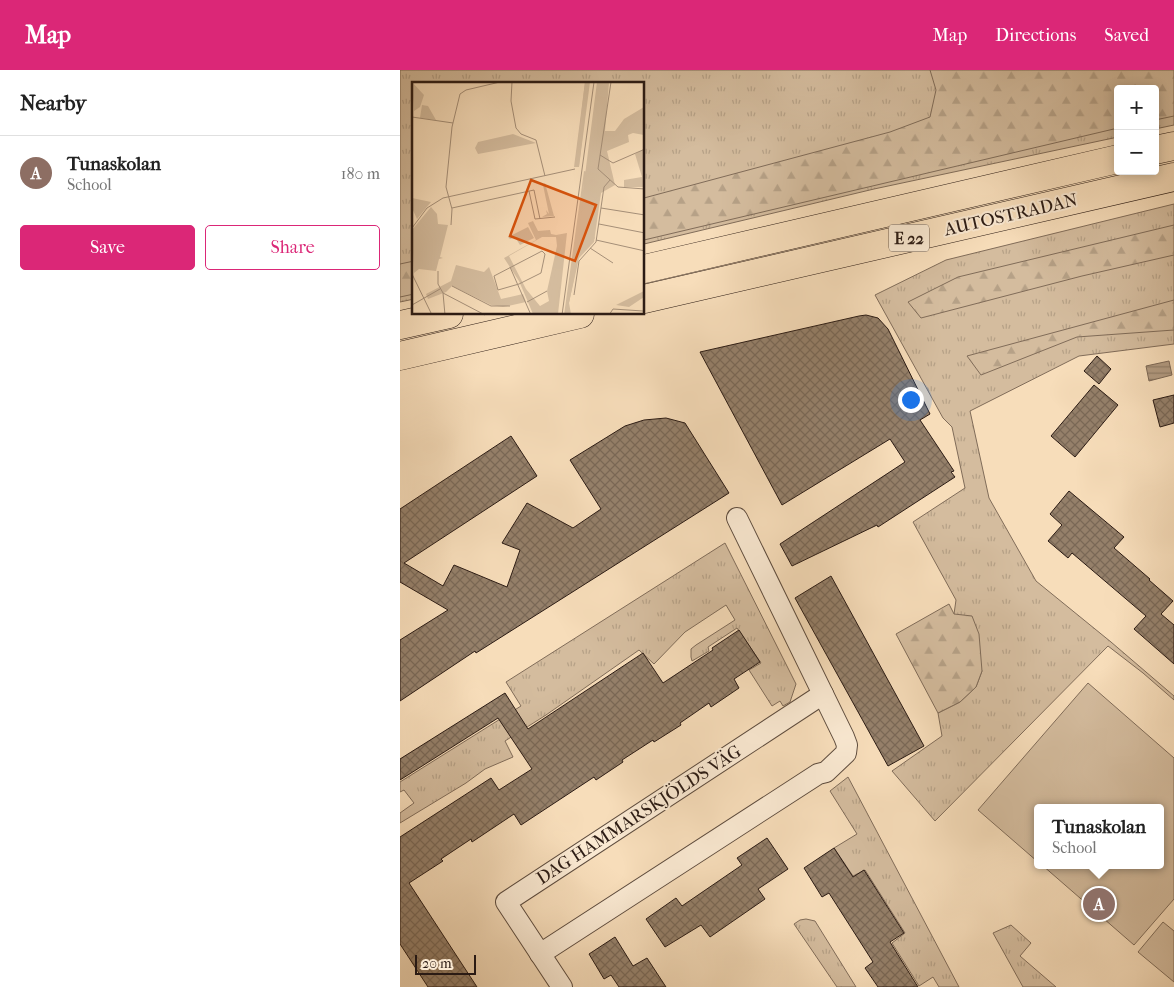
<!DOCTYPE html>
<meta charset="utf-8">
<style>
:root{--surface:#fff;--page:#f6f6f6;--text:#222;--muted:#767676;--line:#e0e0e0;--accent:#db2777}
body{margin:0;font-family:"IM FELL French Canon",serif;background:var(--page);color:var(--text)}
.controls{position:absolute;right:15px;top:15px;display:grid;overflow:hidden;border-radius:5px;box-shadow:0 2px 12px #0003}
.controls button{width:45px;height:45px;display:grid;place-items:center;padding:0;border:0;border-bottom:1px solid var(--line);background:var(--surface);color:var(--text);font:25px sans-serif}
.scale{position:absolute;left:15px;bottom:12px;width:61px;box-sizing:border-box;padding-left:5px;border:2px solid #2b1b14;border-top:0;font-size:14px;line-height:18px;white-space:nowrap;color:#2b1b14;-webkit-text-stroke:4px #fae9d2;paint-order:stroke}
.you{position:absolute;left:510px;top:329px;width:18px;height:18px;margin:-12px;border:4px solid #fff;border-radius:50%;background:#1a73e8;box-shadow:0 0 0 8px #1a73e833}
.badge{display:grid;place-items:center;width:32px;height:32px;border-radius:50%;background:var(--accent);color:#fff;font-size:16px;font-weight:700}
.pin{position:absolute;translate:-50% -50%;border:2px solid #fff;box-shadow:0 1px 5px #0006}
.popup{position:absolute;left:634px;top:734px;width:130px;height:65px;box-sizing:border-box;display:grid;place-content:center;border-radius:5px;background:var(--surface);filter:drop-shadow(0 1px 4px #0005);font-size:16px;white-space:nowrap;color:var(--muted)}
.popup b{font-size:19px;color:var(--text)}
.popup::after{content:'';position:absolute;left:50%;top:100%;margin-left:-10px;border:10px solid transparent;border-top-color:var(--surface)}
.list{margin:0;padding:0;list-style:none}
h2{display:flex;justify-content:space-between;align-items:center;height:65px;margin:0;padding:0 20px;font-size:21px}
h2 small{font-size:16px;font-weight:400;color:var(--muted)}
.list li{display:grid;grid-template-columns:32px 1fr auto;gap:15px;align-items:center;box-sizing:border-box;height:75px;padding:0 20px;border-top:1px solid var(--line)}
.list b{display:block;font-size:19px;white-space:nowrap}
.list p{margin:0;font-size:16px;white-space:nowrap;color:var(--muted)}
.list em{font-size:16px;font-style:normal;color:var(--muted)}
.actions{display:flex;gap:10px;padding:15px 20px}
.actions a{flex:1;padding:11px 0;border:1px solid var(--accent);border-radius:5px;text-align:center;font-size:18px;color:var(--accent)}
.actions .main{background:var(--accent);color:#fff}
.map{position:relative;flex:none;width:774px;height:917px;overflow:hidden}
header{display:flex;align-items:center;gap:30px;box-sizing:border-box;height:70px;padding:0 25px;background:var(--accent);color:#fff}
header strong{font-size:24px}
nav{display:flex;gap:28px;margin-inline-start:auto;font-size:18px}
main{display:flex}
aside{flex:1;background:var(--surface)}
.map>svg:first-child{display:block}
</style>
<header>
<strong>Map</strong>
<nav><a>Map</a><a>Directions</a><a>Saved</a></nav>
</header>
<main>
<aside>
<h2>Nearby<small></small></h2>
<ul class="list">
<li><span class="badge" style="background:#8d6e63">A</span><div><b>Tunaskolan</b><p>School</p></div><em>180 m</em></li>
</ul>
<div class="actions"><a class="main">Save</a><a>Share</a></div>
</aside>
<div class="map">
<svg width="774" height="917" viewBox="0 0 774 917">
<defs>
<pattern id="grass-tufts" width="24" height="20" patternUnits="userSpaceOnUse" patternTransform="scale(1.25)"><rect width="24" height="20" fill="#d4bc9e"/><path d="M3 7l-1-3M5 7V3M7 7l1-3M15 17l-1-3M17 17v-4M19 17l1-3" fill="none" stroke="#b6a187"/></pattern>
<pattern id="forest-firs" width="22" height="20" patternUnits="userSpaceOnUse" patternTransform="scale(1.25)"><rect width="22" height="20" fill="#d4bc9e"/><path d="M5 1l3.5 6h-7zM16 11l3.5 6h-7z" fill="#b6a187"/></pattern>
<pattern id="water-rules" width="6" height="5" patternUnits="userSpaceOnUse" patternTransform="scale(1.25)"><rect width="6" height="5" fill="#b29b82"/><path d="M0 2.5h6" fill="none" stroke="#917e69"/></pattern>
<pattern id="building-cross-hatch" width="8" height="8" patternUnits="userSpaceOnUse" patternTransform="scale(1.25)"><rect width="8" height="8" fill="#95806a"/><path d="M0 0l8 8M0 8l8-8" fill="none" stroke="#7a6856"/></pattern>
</defs>
<rect width="100%" height="100%" fill="#f7ddba"/>
<filter id="stains"><feTurbulence type="fractalNoise" baseFrequency=".004" numOctaves="4"/><feColorMatrix values="0 0 0 0 .2 0 0 0 0 .09 0 0 0 0 .02 0 0 0 .5 -.17"/></filter>
<radialGradient id="worn" r=".72"><stop offset=".6" stop-color="#630" stop-opacity="0"/><stop offset="1" stop-color="#630" stop-opacity=".3"/></radialGradient>
<g fill="url(#grass-tufts)" stroke="#806c59">
<polygon points="0,0 774,0 774,55 755,59 755,19 718,19 718,67 474,119 244,174 244,14 14,14 14,229 0,232"/>
<polygon points="774,134 774,274 679,286 570,341 589,428 636,511 711,572 774,626 774,630 743,603 708,576 535,751 492,701 542,666 538,643 560,632 576,617 582,601 554,544 556,530 513,452 565,418 552,357 543,348 475,225 546,190"/>
<polygon points="325,473 396,614 390,632 383,636 380,631 372,636 349,600 361,593 337,558 308,577 309,581 292,591 291,587 291,579 296,575 335,550 326,535 285,562 254,594 239,580 146,645 105,671 113,687 85,699 66,713 0,753 0,743 14,733 4,720 0,722 0,712 121,636 106,612"/>
<polygon points="448,707 559,917 539,917 533,907 519,916 492,873 505,863 465,800 453,806 434,778 457,764 430,721"/>
<polygon points="406,849 415,851 456,917 437,917 394,854 400,850"/>
<polygon points="611,855 631,873 620,886 656,917 623,917 593,863"/>
</g>
<g fill="url(#forest-firs)" stroke="#806c59">
<polygon points="530,0 774,0 774,46 755,50 755,19 718,19 718,58 244,170 244,128 490,62 530,47 536,20"/>
<polygon points="774,155 774,185 682,206 521,248 508,232 558,207"/>
<polygon points="14,191 14,224 0,227 0,194"/>
<polygon points="774,230 774,260 677,267 581,305 567,286"/>
<polygon points="549,534 554,544 572,546 579,564 582,601 576,617 560,632 538,643 496,564"/>
</g>
<g fill="#d4bc9e" stroke="#806c59">
<polygon points="688,613 774,688 774,829 734,875 642,795 760,795 760,738 638,738 638,792 578,740"/>
<polygon points="763,852 774,861 774,912 738,882"/>
</g>
<polygon fill="url(#water-rules)" stroke="#7c6856" points="769,291 772,305 749,311 746,296"/>
<g fill="url(#building-cross-hatch)" stroke="#2b1b14">
<polygon points="466,245 478,248 488,259 530,344 520,350 554,401 551,402 555,407 478,457 477,455 392,496 380,474 505,392 490,369 382,435 300,282 459,246"/>
<polygon points="697,286 711,299 699,314 684,301"/>
<polygon points="694,315 718,335 675,387 651,366"/>
<polygon points="774,325 774,353 760,357 753,330"/>
<polygon points="266,348 285,353 329,423 76,583 75,581 0,631 0,570 48,540 0,512 0,439 111,366 137,406 4,493 43,516 54,495 107,517 120,480 102,473 127,433 173,458 201,439 170,390 225,356 244,350"/>
<polygon points="669,421 724,467 714,478 750,509 749,510 773,531 761,544 774,555 774,594 734,559 746,546 672,483 668,488 648,471 662,455 650,444"/>
<polygon points="431,506 524,676 488,696 395,528"/>
<polygon points="339,560 360,592 334,609 339,618 311,637 309,633 280,653 281,655 254,672 253,670 222,690 223,692 196,710 194,707 121,755 114,744 72,772 71,769 41,789 43,791 9,813 77,917 28,917 0,874 0,767 91,708 99,720 132,699 98,648 0,710 0,689 105,623 128,659 243,583 263,613 313,580 312,578"/>
<polygon points="367,768 388,799 358,819 365,829 310,867 301,855 265,877 246,849 276,828 282,836 342,795 337,788"/>
<polygon points="434,778 453,807 464,800 504,863 490,872 518,917 478,917 465,898 473,892 429,823 422,827 404,798"/>
<polygon points="215,867 233,896 247,888 266,917 219,917 211,905 204,909 189,884"/>
</g>
<g fill="none" stroke-linecap="round" stroke-linejoin="round">
<defs>
<g id="street">
<polyline points="140,884 418,704 426,702 446,683 447,675 444,667 337,448"/>
<polyline points="162,917 106,832 423,624"/>
</g>
<g id="highway">
<polyline points="755,80 774,76"/>
<polyline points="244,199 718,89"/>
<polyline points="244,229 774,107"/>
<polyline points="0,255 49,244"/>
<polyline points="0,286 180,244"/>
</g>
</defs>
<use href="#street" stroke="#5e4c3e" stroke-width="22"/>
<use href="#highway" stroke="#2b1b14" stroke-width="29"/>
<use href="#street" stroke="#fae9d2" stroke-width="20"/>
<use href="#highway" stroke="#f7ddba" stroke-width="28"/>
</g>
<g text-anchor="middle" dominant-baseline="central" stroke-width="4" stroke-linejoin="round" paint-order="stroke">
<rect fill="#fae9d2" stroke="#69594d" stroke-width="1" x="489" y="154.5" width="40" height="27" rx="4"/>
<g font-size="16" font-weight="bold" fill="#2b1b14">
<text x="509" y="168">E 22</text>
</g>
<g font-size="18" fill="#2b1b14" stroke="#fae9d2">
<text transform="translate(611 145) rotate(-13)">AUTOSTRADAN</text>
<text transform="translate(239 745) rotate(-33)">DAG HAMMARSKJÖLDS VÄG</text>
</g>
</g>
<g transform="translate(12 12)">
<rect width="232" height="232" fill="#f7ddba"/>
<path d="M0 0 12 13 8 25 2 29ZM173 0H178L167 85H162ZM185 0H197L193 49H203L212 37 232 25V53L221 51 216 53 217 60 195 69 203 103 189 111 182 160 167 176 156 225ZM10 23 16 24 24 38 8 36ZM101 52 124 61 66 72 63 66 66 60ZM232 67V105H212V98L230 95 223 72ZM133 101 142 134 130 135 135 132 134 128 137 132 131 103ZM0 116 19 120 5 137 0 126ZM19 125 25 132 26 142 36 143 28 175 31 176 27 177 24 189 7 187 2 191 0 148ZM121 139 126 149 138 148 139 152 144 153 155 151 146 232H121L107 199 92 176 124 158 116 141ZM130 155H144L145 164 135 209 137 219 128 224 114 207 97 174ZM44 183 72 190 77 185 89 217 111 212 114 220 91 225 79 223 40 204 34 210 16 217 14 212 39 199Z" fill="#d4bc9e" fill-rule="evenodd"/>
<path d="M173 0H177L167 84 163 85ZM184 46H186L184 68 186 71 183 81 178 83ZM172 89 186 93 189 106 188 115 187 101 176 98 172 102 167 160 175 159 181 152 183 156 166 177 157 221 159 232 152 233ZM154 153 144 232H142L143 212ZM148 156 137 232H127L122 228 124 222 128 225 138 221 137 209ZM232 209V215L217 225 204 223Z" fill="#d4bc9e"/>
<path d="M116 145 122 156 108 163 103 155 98 157 96 155Z" fill="#d4bc9e"/>
<path fill="none" stroke="#a58f78" stroke-width="1" d="M100 0 99 19 104 46 109 52 124 58 133 94M0 35 41 41M188 73 201 81 233 67M186 87 199 0M186 87 206 105 233 107M117 109 123 137 143 135M40 126 122 108 128 137M189 126 233 133M187 142 233 151M39 143 40 127 34 105 40 45 48 12 54 8 88 0M0 146 15 126 31 116 163 87M184 158 233 169M178 166 201 181M130 169 133 172 129 191 107 202 86 208 82 194ZM98 185 119 233M26 189V202L31 211 73 233M0 192 20 233M40 204 79 224H98M31 211 33 233M162 213 167 179 184 160 192 105 198 98M115 220 135 209M0 223 28 207M150 233 182 0M197 233 201 227 231 229"/>
<path fill="#d5530d" fill-opacity="0.15" stroke="#d5530d" stroke-width="2.5" d="M119 98 184 123 163 179 98 154Z"/>
<rect width="232" height="232" fill="none" stroke="#2b1b14" stroke-width="2.5"/>
</g>
<rect width="100%" height="100%" filter="url(#stains)"/>
<rect width="100%" height="100%" fill="url(#worn)"/>
</svg>
<div class="controls">
<button>+</button>
<button>−</button>
</div>
<div class="scale">20 m</div>
<div class="you"></div>
<div class="pin badge" style="left:699px;top:834px;background:#8d6e63">A</div>
<div class="popup"><b>Tunaskolan</b>School</div>
</div>
</main>
